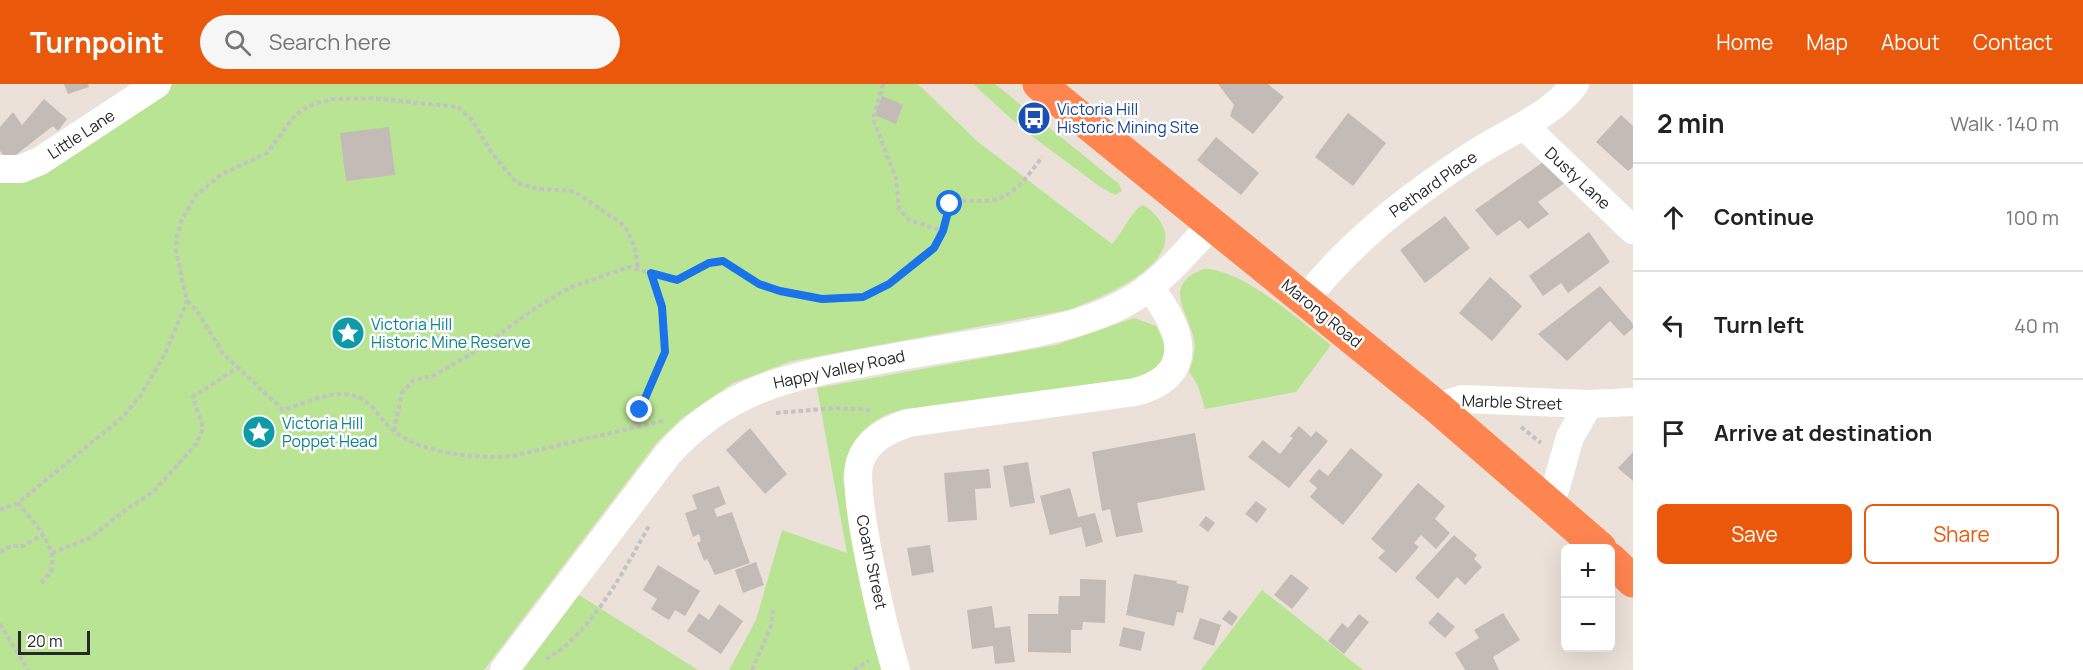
<!DOCTYPE html>
<meta charset="utf-8">
<style>
:root{--surface:#fff;--page:#f6f6f6;--text:#222;--muted:#767676;--line:#e0e0e0;--accent:#ea580c}
body{margin:0;font-family:Manrope,sans-serif;background:var(--page);color:var(--text)}
.controls{position:absolute;right:18px;bottom:18px;display:grid;overflow:hidden;border-radius:9px;box-shadow:0 6px 24px #0002}
.controls button{width:54px;height:54px;display:grid;place-items:center;padding:0;border:0;border-bottom:2px solid var(--line);background:var(--surface);color:var(--text);font:30px sans-serif}
.scale{position:absolute;left:18px;bottom:15px;width:72px;box-sizing:border-box;padding-left:6px;border:3px solid #282828;border-top:0;font-size:16px;line-height:21px;white-space:nowrap;color:#282828;-webkit-text-stroke:4px #fff;paint-order:stroke}
.stop{position:absolute;width:18px;height:18px;margin:-14px;border:4px solid #1a73e8;border-radius:50%;background:#fff}
.stop.end{background:#1a73e8;border-color:#fff;box-shadow:0 2px 6px #0008}
.list{margin:0;padding:0;list-style:none}
h2{display:flex;justify-content:space-between;align-items:center;height:78px;margin:0;padding:0 24px;font-size:26px}
h2 small{font-size:20px;font-weight:400;color:var(--muted)}
.list li{display:grid;grid-template-columns:39px 1fr auto;gap:18px;align-items:center;box-sizing:border-box;height:108px;padding:0 24px;border-top:2px solid var(--line)}
.list b{display:block;font-size:22px;white-space:nowrap}
.list em{font-size:20px;font-style:normal;color:var(--muted)}
.actions{display:flex;gap:12px;padding:18px 24px}
.actions a{flex:1;padding:14px 0;border:2px solid var(--accent);border-radius:9px;text-align:center;font-size:21px;color:var(--accent)}
.actions .main{background:var(--accent);color:#fff}
.icon{flex:none;width:33px;height:33px;fill:none;stroke:currentColor;stroke-width:2;stroke-linecap:round;stroke-linejoin:round}
.map{position:relative;flex:none;width:1633px;height:586px;overflow:hidden}
header{display:flex;align-items:center;gap:36px;box-sizing:border-box;height:84px;padding:0 30px;background:var(--accent);color:#fff}
header strong{font-size:28px}
nav{display:flex;gap:33px;margin-inline-start:auto;font-size:21px}
.search{width:420px;height:54px;background:var(--page);display:flex;align-items:center;gap:15px;box-sizing:border-box;padding:0 21px;border-radius:33px;color:var(--muted);font-size:22px}
main{display:flex}
aside{flex:1;background:var(--surface)}
.map>svg:first-child{display:block}
</style>
<header>
<strong>Turnpoint</strong>
<div class="search"><svg class="icon" aria-label="search" viewBox="0 0 24 24"><circle cx="10" cy="10" r="6"/><path d="M15 15l6 6"/></svg>Search here</div>
<nav><a>Home</a><a>Map</a><a>About</a><a>Contact</a></nav>
</header>
<main>
<div class="map">
<svg width="1633" height="586" viewBox="0 0 1633 586">
<rect width="100%" height="100%" fill="#ebe1d9"/>
<g fill="#b9e493">
<path d="M173 0H918L978 58 1112 160C1121 151 1134 123 1143 121 1152 126 1160 134 1164 145 1177 184 1096 216 1068 226L792 277 733 299 682 334 657 358 484 586H0V92L43 81Z"/>
<polygon points="973,0 995,0 1119,100 1122,107 1115,111 1099,102 1025,47"/>
<path d="M1204 185C1241 184 1302 238 1331 261L1296 308 1205 325 1198 302 1189 287C1193 277 1196 266 1194 255 1188 227 1161 201 1204 185Z"/>
<path d="M1134 234 1156 242 1166 262 1160 282 1138 294 905 325C868 333 846 356 843 395L888 586H729L756 536 782 446 847 469 817 304 1056 261Z"/>
<polygon points="1262,506 1363,586 1201,586"/>
<polygon points="579,511 698,586 523,586"/>
</g>
<g fill="#c3bbb6">
<polygon points="64,0 88,0 89,3 68,10"/>
<polygon points="1218,0 1268,0 1284,13 1253,50 1230,32 1234,21"/>
<polygon points="882,12 903,21 896,40 875,31"/>
<polygon points="44,15 67,35 58,47 53,42 8,77 0,67 0,43 13,28 22,41"/>
<polygon points="1348,29 1386,59 1353,102 1315,73"/>
<polygon points="1621,31 1633,42 1633,83 1628,87 1596,58"/>
<polygon points="389,43 395,91 346,97 340,49"/>
<polygon points="1216,53 1259,89 1241,111 1197,76"/>
<polygon points="1546,76 1566,98 1538,118 1549,130 1528,145 1520,136 1497,152 1475,126"/>
<polygon points="1445,132 1470,164 1425,199 1400,166"/>
<polygon points="1589,148 1610,178 1568,209 1561,199 1543,212 1529,192"/>
<polygon points="1490,193 1522,222 1492,257 1459,229"/>
<polygon points="1600,202 1633,240 1633,244 1624,252 1610,237 1567,277 1538,250"/>
<polygon points="1299,342 1311,353 1316,347 1328,357 1289,404 1248,373 1263,356 1280,370 1293,354 1290,352"/>
<polygon points="750,344 787,390 765,410 726,366"/>
<polygon points="1195,349 1205,406 1137,419 1143,448 1116,453 1110,425 1102,427 1092,368"/>
<polygon points="1351,364 1383,391 1343,441 1310,413 1317,404 1309,397 1319,385 1328,392"/>
<polygon points="1633,368 1633,397 1618,384"/>
<polygon points="1028,378 1035,419 1010,423 1003,382"/>
<polygon points="989,385 991,404 975,405 977,436 948,438 944,389"/>
<polygon points="1418,399 1445,422 1435,435 1450,449 1436,465 1421,451 1414,459 1419,463 1396,489 1378,474 1385,467 1371,455"/>
<polygon points="719,402 726,420 714,425 717,433 732,428 750,479 715,491 707,475 704,477 697,459 701,457 699,450 693,453 685,429 697,425 692,411"/>
<polygon points="1070,404 1078,433 1095,429 1103,458 1086,463 1081,443 1050,451 1040,412"/>
<polygon points="1256,417 1267,425 1257,439 1245,430"/>
<polygon points="1206,432 1215,439 1208,448 1199,441"/>
<polygon points="1454,451 1477,471 1474,475 1482,483 1465,501 1457,493 1438,515 1415,494"/>
<polygon points="930,461 934,488 912,492 907,464"/>
<polygon points="756,478 764,501 743,509 735,486"/>
<polygon points="658,481 700,507 685,532 675,526 669,536 651,525 657,515 643,506"/>
<polygon points="1134,490 1177,497 1176,499 1189,502 1183,529 1177,528 1174,542 1126,531"/>
<polygon points="1291,490 1309,504 1292,525 1274,511"/>
<polygon points="1080,495 1106,496 1105,539 1083,538 1082,546 1071,546 1071,569 1028,568 1028,530 1058,530 1059,512 1080,512"/>
<polygon points="719,520 743,537 721,570 687,547 699,529 709,536"/>
<polygon points="992,522 995,544 1010,542 1015,578 995,580 993,562 972,565 967,526"/>
<polygon points="1229,526 1238,533 1232,542 1222,535"/>
<polygon points="1438,528 1455,543 1445,554 1428,539"/>
<polygon points="1503,529 1520,556 1493,573 1499,586 1465,586 1455,569 1479,554 1474,546"/>
<polygon points="1359,530 1369,538 1344,570 1328,557 1342,539 1348,544"/>
<polygon points="1200,534 1221,541 1214,562 1193,555"/>
<polygon points="1123,543 1145,548 1141,567 1119,562"/>
</g>
<g fill="none" stroke-linecap="round" stroke-linejoin="round">
<g stroke="#c3c3c3" stroke-width="4" stroke-dasharray="4.5 3" stroke-linecap="butt">
<polyline points="883,0 873,35 896,94 899,125 909,136 943,147"/>
<path d="M187 217 197 227 222 268 283 326C305 319 333 305 355 312 372 317 380 336 393 346 420 370 479 375 513 372L666 336"/>
<polyline points="776,329 835,324 870,326"/>
<path d="M636 341C643 314 656 296 664 271 672 246 660 212 651 189"/>
<polyline points="1521,343 1541,359"/>
<path d="M394 347 402 309 412 297 435 291 478 266 534 225 571 203 629 183 677 196 709 179 723 177 730 179 759 200 807 213 838 216 869 212 889 200 934 163 943 147 950 120C961 115 971 117 983 117 1011 118 1027 93 1042 73"/>
<path d="M18 419C33 438 58 461 51 488L39 501"/>
<polyline points="0,426 18,419 123,333 141,311 165,270 187,217 176,167 177,153 182,135 197,110 222,90 267,69 293,34 303,25 317,19 334,15 371,14 458,23 472,36 491,68 517,99 537,105 574,107 625,142 635,164 638,184"/>
<polyline points="0,468 11,462 23,462 43,451"/>
<polyline points="52,469 90,454 124,427 154,407 197,359 203,344 193,313 237,284"/>
<polyline points="0,540 28,586"/>
<path d="M546 575C591 551 626 483 650 440"/>
<polyline points="752,586 771,543 773,525"/>
<polyline points="854,586 869,577"/>
</g>
<g stroke="#fff" stroke-width="28">
<polyline points="1524,42 1633,146"/>
<polyline points="0,85 21,85 40,77 157,0"/>
<path d="M1305 216C1352 156 1411 111 1474 70 1508 48 1550 33 1575 0"/>
<polyline points="1437,323 1462,315 1589,320 1633,318"/>
<polyline points="1551,420 1570,353 1589,320"/>
<path d="M504 586 668 370C727 304 791 292 874 277 917 269 960 262 1004 255 1048 247 1098 237 1137 212 1166 193 1189 165 1212 140"/>
<path d="M896 586C885 550 850 407 860 378 867 356 888 346 908 339L1135 308C1200 291 1181 243 1149 203"/>
</g>
<g stroke="#ff8550" stroke-width="33">
<polyline points="1039,0 1437,323 1600,464"/>
<polyline points="1610,475 1633,497"/>
</g>
</g>
<g fill="none" stroke-linecap="round" stroke-linejoin="round">
<polyline stroke="#1a73e8" stroke-width="8" points="640,326 665,268 662,223 651,189 677,196 709,179 723,177 759,200 780,207 822,215 863,213 889,200 934,164 943,147 950,120"/>
</g>
<defs>
<symbol id="bus-disc" viewBox="-11 -11 22 22"><circle r="9.5" fill="#1a4fb4" stroke="#fff"/><path d="M-5-6H5V4H4V6H2V4H-2V6H-4V4H-5ZM-3.5-4V0h7V-4ZM-3.5 1.2v1.5H-2V1.2ZM2 1.2v1.5H3.5V1.2Z" fill="#fff"/></symbol>
<symbol id="sight-disc" viewBox="-11 -11 22 22"><circle r="9.5" fill="#0f9aa8" stroke="#fff"/><path d="M0-6L1.8-2.2L6-1.7L2.9 1.2L3.7 5.4L0 3.3L-3.7 5.4L-2.9 1.2L-6-1.7L-1.8-2.2Z" fill="#fff"/></symbol>
</defs>
<g fill-rule="evenodd">
<use href="#bus-disc" x="1015" y="15" width="38" height="38"/>
<use href="#sight-disc" x="329" y="230" width="38" height="38"/>
<use href="#sight-disc" x="240" y="329" width="38" height="38"/>
</g>
<g text-anchor="middle" dominant-baseline="central" stroke-width="5" stroke-linejoin="round" paint-order="stroke">
<g font-size="16" fill="#164399" stroke="#fff" text-anchor="start">
<text x="1057" y="25">Victoria Hill<tspan x="1057" dy="18">Historic Mining Site</tspan></text>
</g>
<g font-size="16" fill="#282828" stroke="#fff">
<text transform="translate(81 50) rotate(-33)">Little Lane</text>
<text transform="translate(1578 94) rotate(43)">Dusty Lane</text>
<text transform="translate(1433 100) rotate(-35)">Pethard Place</text>
<text transform="translate(1322 229) rotate(39)">Marong Road</text>
<text transform="translate(839 285) rotate(-12)">Happy Valley Road</text>
<text transform="translate(1512 318) rotate(2)">Marble Street</text>
<text transform="translate(872 478) rotate(78)">Coath Street</text>
</g>
<g font-size="16" fill="#0d838f" stroke="#fff" text-anchor="start">
<text x="371" y="240">Victoria Hill<tspan x="371" dy="18">Historic Mine Reserve</tspan></text>
<text x="282" y="339">Victoria Hill<tspan x="282" dy="18">Poppet Head</tspan></text>
</g>
</g>
</svg>
<div class="controls">
<button>+</button>
<button>−</button>
</div>
<div class="scale">20 m</div>
<div class="stop" style="left:950px;top:120px"></div>
<div class="stop end" style="left:640px;top:326px"></div>
</div>
<aside>
<h2>2 min<small>Walk · 140 m</small></h2>
<ul class="list">
<li><svg class="icon" aria-label="ahead" viewBox="0 0 24 24"><path d="M12 20V5M6 11l6-6 6 6"/></svg><div><b>Continue</b></div><em>100 m</em></li>
<li><svg class="icon" aria-label="left" viewBox="0 0 24 24"><path d="M17 20v-9H6M10 6l-5 5 5 5"/></svg><div><b>Turn left</b></div><em>40 m</em></li>
<li><svg class="icon" aria-label="arrive" viewBox="0 0 24 24"><path d="M6 21V4h12l-3 4 3 4H6"/></svg><div><b>Arrive at destination</b></div></li>
</ul>
<div class="actions"><a class="main">Save</a><a>Share</a></div>
</aside>
</main>
